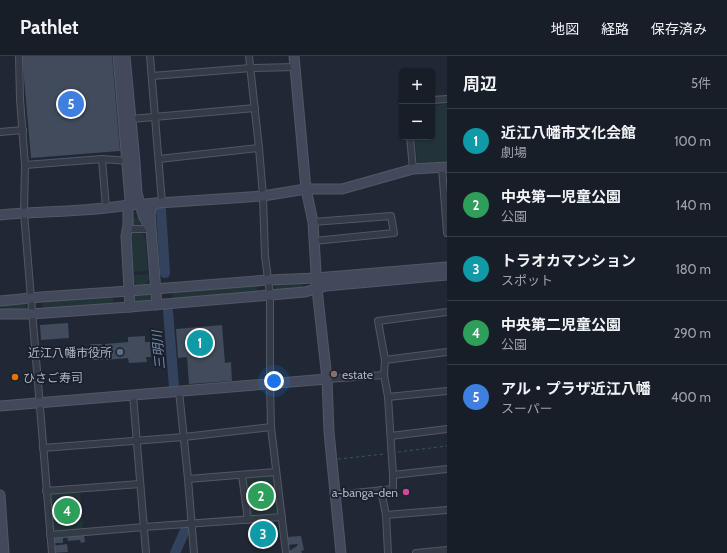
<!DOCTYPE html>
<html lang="ja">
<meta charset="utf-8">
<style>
:root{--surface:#181e28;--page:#212730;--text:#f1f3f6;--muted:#9fa2a8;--line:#363c45;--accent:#82a8f4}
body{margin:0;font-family:Cabin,"Noto Sans JP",sans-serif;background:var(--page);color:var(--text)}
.controls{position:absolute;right:12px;top:12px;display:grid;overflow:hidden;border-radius:6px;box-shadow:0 1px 3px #0004}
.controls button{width:36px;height:36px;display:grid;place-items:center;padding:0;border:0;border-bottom:1px solid var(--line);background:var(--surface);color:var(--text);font:20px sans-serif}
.you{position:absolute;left:274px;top:325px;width:14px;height:14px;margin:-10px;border:3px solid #fff;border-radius:50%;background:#1a73e8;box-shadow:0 0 0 6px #1a73e833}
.badge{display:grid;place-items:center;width:26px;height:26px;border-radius:50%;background:var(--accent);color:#fff;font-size:13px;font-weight:700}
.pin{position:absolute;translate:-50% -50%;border:2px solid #fff;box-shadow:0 1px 4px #0006}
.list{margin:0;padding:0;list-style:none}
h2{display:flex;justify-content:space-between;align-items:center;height:52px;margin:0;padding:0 16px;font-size:17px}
h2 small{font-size:13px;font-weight:400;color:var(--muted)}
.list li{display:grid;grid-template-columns:26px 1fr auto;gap:12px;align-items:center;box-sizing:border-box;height:64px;padding:0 16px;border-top:1px solid var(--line)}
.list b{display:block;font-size:15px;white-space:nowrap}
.list p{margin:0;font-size:13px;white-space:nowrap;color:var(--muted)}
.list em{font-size:13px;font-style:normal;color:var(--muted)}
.map{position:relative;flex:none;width:447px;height:497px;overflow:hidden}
header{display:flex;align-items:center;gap:24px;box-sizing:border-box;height:56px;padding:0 20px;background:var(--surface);border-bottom:1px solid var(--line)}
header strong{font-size:19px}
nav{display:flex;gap:22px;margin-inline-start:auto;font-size:14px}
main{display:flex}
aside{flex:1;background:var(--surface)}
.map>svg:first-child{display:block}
</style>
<header>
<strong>Pathlet</strong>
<nav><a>地図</a><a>経路</a><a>保存済み</a></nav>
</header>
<main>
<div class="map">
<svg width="447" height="497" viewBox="0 0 447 497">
<rect width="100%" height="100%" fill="#202836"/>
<g fill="#223437">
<polygon points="447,48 447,109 420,111 417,107 415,81 432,81 432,50"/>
<path d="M140 161C140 165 141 168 138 170L133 169 131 162Z"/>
<path d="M136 175C141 176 143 178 145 182L148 215 131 216 130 179Z"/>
<path d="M150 218C149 228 143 235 134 227L133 219Z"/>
<polygon points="303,227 304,233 276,234 275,230 275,228"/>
<polygon points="257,228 257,236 173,243 172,234"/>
<polygon points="149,237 151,241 151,244 149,245 137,246 134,243 135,239"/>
<polygon points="113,239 113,248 43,253 43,245"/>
<polygon points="22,246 26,249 26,252 25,254 3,254 3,248"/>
<polygon points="274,419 277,457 250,459 245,422"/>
<polygon points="78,435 80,437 83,471 81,474 56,475 53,473 50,440 53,437"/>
</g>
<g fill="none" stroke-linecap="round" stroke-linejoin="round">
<g stroke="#34435d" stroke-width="10">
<polyline points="161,154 165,217"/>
<polyline points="168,255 174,331"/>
<polyline points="175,497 186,472"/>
</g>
</g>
<g fill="#414b5b">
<polygon points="22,0 112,0 120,95 31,102"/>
<polygon points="68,267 69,282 41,284 40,269"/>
<polygon points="222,269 225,307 231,306 232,325 189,328 187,301 178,302 176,273"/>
<polygon points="145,280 145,286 150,286 151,301 146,301 147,306 129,307 128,302 106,304 105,299 102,299 103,304 91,304 90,288 102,288 102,293 105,293 105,288 128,286 128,281"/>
<polygon points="277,472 277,480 250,482 249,474 253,474 253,475 258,475 258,473 264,473 265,474 269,474 269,473"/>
<polygon points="84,479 85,486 81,487 80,484 68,485 67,480"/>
<polygon points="301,480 304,494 301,495 302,497 286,497 297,490 298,488 287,489 286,481"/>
<polygon points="63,481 63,487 55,487 54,482"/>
<polygon points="67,488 68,496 52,497 51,490"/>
</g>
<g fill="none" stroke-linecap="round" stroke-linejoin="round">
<defs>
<g id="street">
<polyline points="19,0 20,43 25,109 24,157 52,497"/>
<polyline points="150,0 162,147"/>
<polyline points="249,0 259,92 263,140 265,200 270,239 270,328 271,371 286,497"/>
<polyline points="152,20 251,12 295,11"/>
<polyline points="432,44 447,43"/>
<polyline points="131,63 255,52"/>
<polyline points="0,76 23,74"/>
<polyline points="410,81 413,113"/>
<polyline points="102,103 106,152"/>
<polyline points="159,103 259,92"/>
<polyline points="25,109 102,103 130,105"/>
<polyline points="442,112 447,177"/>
<polyline points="313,166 391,160 394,177 314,185"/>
<polyline points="127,173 150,173"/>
<polyline points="385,304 447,296"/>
<polyline points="327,323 384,319"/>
<polyline points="179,335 188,423 194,497"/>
<polyline points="133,339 146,497"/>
<polyline points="388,341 447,335"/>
<polyline points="391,380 447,373"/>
<polyline points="43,392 184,381 271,371"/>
<polyline points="242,419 248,464"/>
<polyline points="393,419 447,413"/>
<polyline points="188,423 276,416"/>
<polyline points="381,434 386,459 388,497"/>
<polyline points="46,435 140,428"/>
<polyline points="335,439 393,433 393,419 388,341 384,319 385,304 378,265 447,256"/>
<polyline points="386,459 447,454"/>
<polyline points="50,479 144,471 282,461"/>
<polyline points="416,497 447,494"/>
</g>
<g id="secondary">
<polyline points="118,0 130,144 128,155 128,169 126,180 130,251"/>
<polyline points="125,0 135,106 137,137 143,159 150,173"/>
<polyline points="294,0 306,133 313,166 317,233 327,323 329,376 341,497"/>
<polyline points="155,147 151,152 150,159 157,249"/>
<path d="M0 159C43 155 87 156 129 149L263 140 306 133H342L413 113 447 111"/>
<polyline points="0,245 41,241 129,235 268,224 316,222 447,211"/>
<polyline points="0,258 31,258 130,251 305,236 326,230 447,219"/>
<polyline points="0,350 327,323"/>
<polyline points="0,439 4,497"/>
</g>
</defs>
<use href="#street" stroke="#515865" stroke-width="8"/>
<use href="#secondary" stroke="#515865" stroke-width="11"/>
<g stroke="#405155" stroke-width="1" stroke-dasharray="3 3" stroke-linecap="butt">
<polyline points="398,396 447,390"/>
<polyline points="338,403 385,398"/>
</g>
<use href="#street" stroke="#343b47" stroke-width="6"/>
<use href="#secondary" stroke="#42495a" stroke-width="9"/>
</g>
<circle fill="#5c6f8a" stroke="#19202b" stroke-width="1.5" cx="120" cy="296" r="4"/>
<circle fill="#8d6e63" stroke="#19202b" stroke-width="1.5" cx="334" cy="318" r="4"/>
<circle fill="#e8710a" stroke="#19202b" stroke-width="1.5" cx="15" cy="321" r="4"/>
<circle fill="#d1479c" stroke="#19202b" stroke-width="1.5" cx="406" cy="436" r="4"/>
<g text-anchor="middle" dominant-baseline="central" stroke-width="3.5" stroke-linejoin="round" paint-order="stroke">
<g font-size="12" fill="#aeb5c4" stroke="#19202b" text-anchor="end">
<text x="112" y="296">近江八幡市役所</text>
<text x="342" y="318" text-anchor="start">estate</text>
<text x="23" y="321" text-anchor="start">ひさご寿司</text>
<text x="398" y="436">a-banga-den</text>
</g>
<g font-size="13" font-style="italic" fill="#768aab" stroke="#19202b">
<text transform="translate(158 294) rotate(-95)">三明川</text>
</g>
</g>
</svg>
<div class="controls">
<button>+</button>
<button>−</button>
</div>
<div class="you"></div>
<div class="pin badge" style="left:200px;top:287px;background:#0f9aa8">1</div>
<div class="pin badge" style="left:261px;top:440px;background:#2e9e5b">2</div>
<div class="pin badge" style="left:263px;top:478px;background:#0f9aa8">3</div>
<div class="pin badge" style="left:67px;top:455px;background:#2e9e5b">4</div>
<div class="pin badge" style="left:71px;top:48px;background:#3f7fe0">5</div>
</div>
<aside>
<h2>周辺<small>5件</small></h2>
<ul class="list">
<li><span class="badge" style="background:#0f9aa8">1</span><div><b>近江八幡市文化会館</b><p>劇場</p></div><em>100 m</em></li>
<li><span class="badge" style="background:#2e9e5b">2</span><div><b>中央第一児童公園</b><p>公園</p></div><em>140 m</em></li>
<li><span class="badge" style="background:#0f9aa8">3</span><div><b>トラオカマンション</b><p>スポット</p></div><em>180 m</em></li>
<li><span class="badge" style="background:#2e9e5b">4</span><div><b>中央第二児童公園</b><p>公園</p></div><em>290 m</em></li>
<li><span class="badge" style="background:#3f7fe0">5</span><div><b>アル・プラザ近江八幡</b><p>スーパー</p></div><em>400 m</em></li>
</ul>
</aside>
</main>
